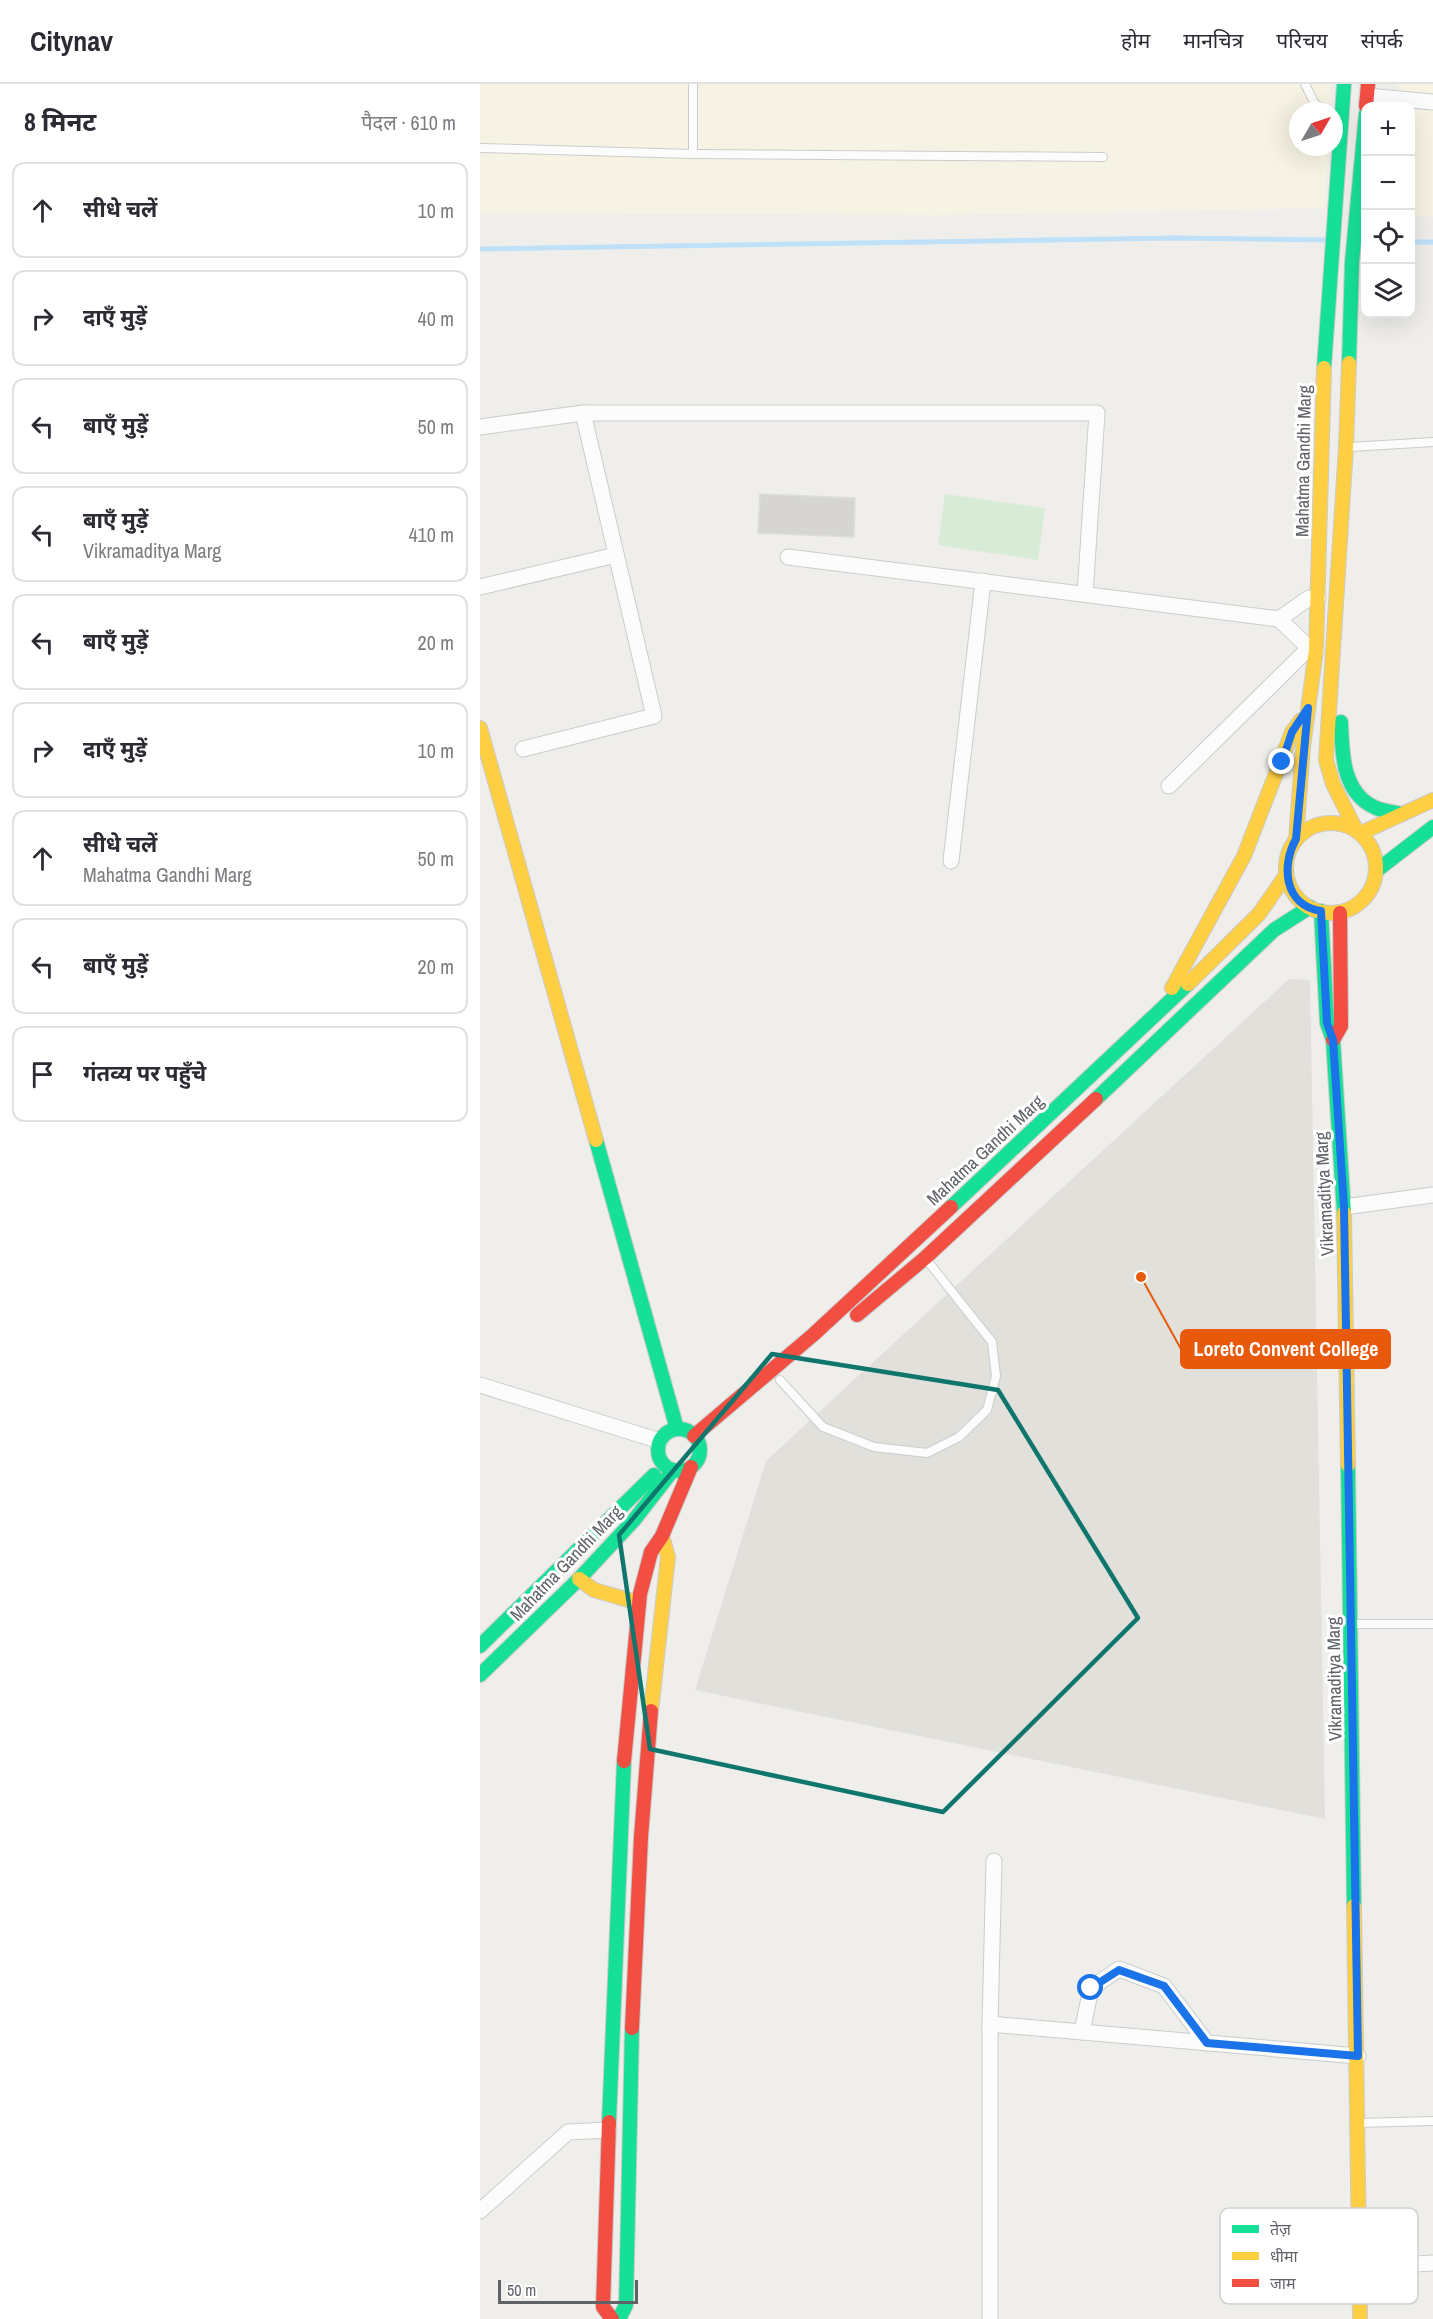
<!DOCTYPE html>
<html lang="hi">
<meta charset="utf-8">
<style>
:root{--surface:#fff;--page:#f7f7f7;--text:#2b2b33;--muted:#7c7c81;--line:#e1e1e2}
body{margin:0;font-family:"Archivo Narrow","Noto Sans Devanagari",sans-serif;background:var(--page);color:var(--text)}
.controls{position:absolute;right:18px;top:18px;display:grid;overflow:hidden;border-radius:12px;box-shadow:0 6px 24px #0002}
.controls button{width:54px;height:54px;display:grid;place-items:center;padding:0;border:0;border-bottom:2px solid var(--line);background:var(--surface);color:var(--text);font:30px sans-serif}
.compass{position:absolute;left:809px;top:18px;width:54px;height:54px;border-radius:50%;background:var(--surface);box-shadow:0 6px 24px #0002;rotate:51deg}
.scale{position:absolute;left:18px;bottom:15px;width:140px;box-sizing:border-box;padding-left:6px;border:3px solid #5f6368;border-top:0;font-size:16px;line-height:21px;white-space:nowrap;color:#5f6368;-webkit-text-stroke:4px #fff;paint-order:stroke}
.stop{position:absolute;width:18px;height:18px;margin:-14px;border:4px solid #1a73e8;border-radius:50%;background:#fff}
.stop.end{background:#1a73e8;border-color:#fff;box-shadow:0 2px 6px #0008}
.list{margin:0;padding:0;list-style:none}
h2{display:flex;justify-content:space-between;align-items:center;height:78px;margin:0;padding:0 24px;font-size:26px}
h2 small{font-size:20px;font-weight:400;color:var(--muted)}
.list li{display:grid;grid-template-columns:39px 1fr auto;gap:18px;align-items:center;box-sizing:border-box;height:96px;margin:0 12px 12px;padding:0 12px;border:2px solid var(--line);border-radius:12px}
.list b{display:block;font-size:22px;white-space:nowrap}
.list p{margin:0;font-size:20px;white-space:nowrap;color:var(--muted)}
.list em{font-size:20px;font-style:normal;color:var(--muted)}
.icon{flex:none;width:33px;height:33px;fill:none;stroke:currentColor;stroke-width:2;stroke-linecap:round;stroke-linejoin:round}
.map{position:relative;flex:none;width:953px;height:2235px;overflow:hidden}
header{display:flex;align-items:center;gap:36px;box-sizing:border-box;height:84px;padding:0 30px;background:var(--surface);border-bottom:2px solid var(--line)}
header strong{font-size:28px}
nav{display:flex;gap:33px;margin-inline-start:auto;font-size:21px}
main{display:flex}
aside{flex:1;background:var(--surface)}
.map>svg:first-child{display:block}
</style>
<header>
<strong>Citynav</strong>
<nav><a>होम</a><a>मानचित्र</a><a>परिचय</a><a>संपर्क</a></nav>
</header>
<main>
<aside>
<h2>8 मिनट<small>पैदल · 610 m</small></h2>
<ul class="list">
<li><svg class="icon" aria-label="ahead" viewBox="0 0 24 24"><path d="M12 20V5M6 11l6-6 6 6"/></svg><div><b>सीधे चलें</b></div><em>10 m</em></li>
<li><svg class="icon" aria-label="right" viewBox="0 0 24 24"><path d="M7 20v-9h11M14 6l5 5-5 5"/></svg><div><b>दाएँ मुड़ें</b></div><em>40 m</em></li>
<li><svg class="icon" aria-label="left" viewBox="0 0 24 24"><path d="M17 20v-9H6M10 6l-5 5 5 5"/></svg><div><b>बाएँ मुड़ें</b></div><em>50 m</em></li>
<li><svg class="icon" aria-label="left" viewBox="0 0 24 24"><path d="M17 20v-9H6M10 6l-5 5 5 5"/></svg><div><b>बाएँ मुड़ें</b><p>Vikramaditya Marg</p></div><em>410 m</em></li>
<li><svg class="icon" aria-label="left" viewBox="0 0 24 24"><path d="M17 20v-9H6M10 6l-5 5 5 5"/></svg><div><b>बाएँ मुड़ें</b></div><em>20 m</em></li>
<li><svg class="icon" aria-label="right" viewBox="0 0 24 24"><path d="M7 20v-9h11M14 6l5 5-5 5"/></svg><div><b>दाएँ मुड़ें</b></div><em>10 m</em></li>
<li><svg class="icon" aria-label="ahead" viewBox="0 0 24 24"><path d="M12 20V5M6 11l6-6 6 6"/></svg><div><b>सीधे चलें</b><p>Mahatma Gandhi Marg</p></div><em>50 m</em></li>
<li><svg class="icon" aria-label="left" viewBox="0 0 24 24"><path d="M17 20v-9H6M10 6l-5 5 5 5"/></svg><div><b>बाएँ मुड़ें</b></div><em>20 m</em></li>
<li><svg class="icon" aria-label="arrive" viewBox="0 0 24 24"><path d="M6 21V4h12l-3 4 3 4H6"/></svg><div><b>गंतव्य पर पहुँचे</b></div></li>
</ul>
</aside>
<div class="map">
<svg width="953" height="2235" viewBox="0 0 953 2235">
<rect width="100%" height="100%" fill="#efeeea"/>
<g fill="#f7f3e4">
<polygon points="0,0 851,0 849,27 818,27 818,63 848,63 845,124 464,131 0,129"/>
<polygon points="918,0 953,0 953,133 931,132 930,22 918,22"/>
</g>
<polygon fill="#e2e0da" points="809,895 830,896 845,1735 215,1606 286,1377"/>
<polygon fill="#d8ebd6" points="465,410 565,424 558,476 458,461"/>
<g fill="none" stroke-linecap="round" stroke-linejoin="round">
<g stroke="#bfe0f9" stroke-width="5">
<polyline points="930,158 953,158"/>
<polyline points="0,165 695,154 847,156"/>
</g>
</g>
<polygon fill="#d6d5d3" stroke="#deddd9" stroke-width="1.5" points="280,410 375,414 374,453 278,449"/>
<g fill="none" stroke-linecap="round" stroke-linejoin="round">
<defs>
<g id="lane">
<polyline points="825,0 835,20 847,27"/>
<polyline points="0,64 213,70 623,73"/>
<polyline points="213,70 213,0"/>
<polyline points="870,363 953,358"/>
<polyline points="300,1296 343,1343 394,1363 447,1369 479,1353 507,1326 516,1292 512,1258 446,1175"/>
<polyline points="872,1540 953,1540"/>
<polyline points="880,2039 953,2037"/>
</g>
<g id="street">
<polyline points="887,12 953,18"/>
<polyline points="0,343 103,329 617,329 605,510"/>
<polyline points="308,473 799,535"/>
<polyline points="0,503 136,471"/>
<polyline points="836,566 829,564 799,535 829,514 838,514"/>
<polyline points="43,665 174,632 103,329"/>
<polyline points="689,702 829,564"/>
<polyline points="471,777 503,497"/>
<polyline points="864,1123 953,1111"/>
<polyline points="0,1301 180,1357"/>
<polyline points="510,1940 878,1972"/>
<polyline points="602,1948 611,1904 639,1885 684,1902 727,1959"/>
<polyline points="0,2127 88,2048 129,2046"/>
<polyline points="880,2197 908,2196 913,2185 918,2181 953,2179"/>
<polyline points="510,2235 510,1940 514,1777"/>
</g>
<g id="fast">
<polyline points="869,279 872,178 886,30"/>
<polyline points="844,284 864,0"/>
<path d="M861 638C862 668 862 708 894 723 902 727 913 728 922 730"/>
<polyline points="896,787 953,743"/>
<polyline points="841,827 847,939 853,956 864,1129"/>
<polyline points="616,1015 794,846 830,823"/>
<polyline points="116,1056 197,1345"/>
<polyline points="471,1123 708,900"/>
<circle cx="199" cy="1366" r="21"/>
<polyline points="868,1381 874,1822"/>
<polyline points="0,1562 174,1391"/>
<polyline points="0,1591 99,1495 154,1436 193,1386"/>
<polyline points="129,2038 144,1677"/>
<polyline points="139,2235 146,2221 152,1944"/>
</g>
<g id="slow">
<polyline points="869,279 866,363 846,676 853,700 876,746"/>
<polyline points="0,644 116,1056"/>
<circle cx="851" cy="784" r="45"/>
<polyline points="881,749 953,716"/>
<polyline points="816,755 823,663 836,566 844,284"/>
<polyline points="708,900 779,830 806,791"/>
<polyline points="692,904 764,772 812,648 821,636"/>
<polyline points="864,1129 868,1381"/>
<polyline points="99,1495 114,1506 159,1519"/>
<polyline points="171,1627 188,1473 182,1452"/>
<polyline points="874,1822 880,2235"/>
</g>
<g id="jam">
<polyline points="886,22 888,0"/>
<polyline points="853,956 861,942 860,829"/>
<polyline points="377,1231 445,1174 616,1015"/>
<polyline points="214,1352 334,1250 471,1123"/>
<polyline points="144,1677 160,1510 171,1468 182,1452 211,1383"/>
<polyline points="152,1944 161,1753 171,1627"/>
<polyline points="129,2038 123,2223 132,2235"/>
</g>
</defs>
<use href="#lane" stroke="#cbcccc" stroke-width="10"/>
<use href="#street" stroke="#cbcccc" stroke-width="17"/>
<use href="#fast" stroke="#cacacb" stroke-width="16"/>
<use href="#slow" stroke="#cacacb" stroke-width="16"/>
<use href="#jam" stroke="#cacacb" stroke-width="16"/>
<use href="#lane" stroke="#fdfcfc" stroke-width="8"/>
<use href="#street" stroke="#fdfcfc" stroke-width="15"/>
<use href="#fast" stroke="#16e098" stroke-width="14"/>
<use href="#slow" stroke="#ffcf43" stroke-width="14"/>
<use href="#jam" stroke="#f24e42" stroke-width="14"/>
</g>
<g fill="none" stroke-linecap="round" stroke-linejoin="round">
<path stroke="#1a73e8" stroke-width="8" d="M611 1904 639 1886 684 1902 727 1959 878 1972 864 1123 853 956 847 939 841 827C804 821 801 782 816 755L828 624 812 648 802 678"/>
</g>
<path fill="none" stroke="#0f766e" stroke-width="4.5" stroke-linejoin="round" d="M292 1270 518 1306 658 1534 463 1728 170 1665 139 1451Z"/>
<g text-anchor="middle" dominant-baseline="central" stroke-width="6" stroke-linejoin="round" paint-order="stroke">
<g font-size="18" fill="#5f6368" stroke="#fff">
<text transform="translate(823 377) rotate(-89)">Mahatma Gandhi Marg</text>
<text transform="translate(505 1066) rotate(-43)">Mahatma Gandhi Marg</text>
<text transform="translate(844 1110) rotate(-93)">Vikramaditya Marg</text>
<text transform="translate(86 1479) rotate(-46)">Mahatma Gandhi Marg</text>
<text transform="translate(854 1595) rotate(-91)">Vikramaditya Marg</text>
</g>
</g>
<rect x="740" y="2124" width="198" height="96" rx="9" fill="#fff" stroke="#cfd0d2" stroke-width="1.5"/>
<rect x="752" y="2141" width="27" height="8" fill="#16e098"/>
<rect x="752" y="2168" width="27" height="8" fill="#ffcf43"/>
<rect x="752" y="2195" width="27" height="8" fill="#f24e42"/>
<g font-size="16" fill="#5f6368">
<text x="790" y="2151">तेज़</text>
<text x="790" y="2178">धीमा</text>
<text x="790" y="2205">जाम</text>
</g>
<path fill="none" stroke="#e8590c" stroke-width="2" d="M661 1193L701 1265"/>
<circle fill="#e8590c" stroke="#fff" stroke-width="2" cx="661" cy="1193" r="6"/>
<rect fill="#e8590c" stroke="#e8590c" stroke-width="2" x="701" y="1246" width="209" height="38" rx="6"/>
<g font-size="20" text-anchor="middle" font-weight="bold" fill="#fff">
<text x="806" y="1272">Loreto Convent College</text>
</g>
</svg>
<div class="controls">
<button>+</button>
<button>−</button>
<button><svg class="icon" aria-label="locate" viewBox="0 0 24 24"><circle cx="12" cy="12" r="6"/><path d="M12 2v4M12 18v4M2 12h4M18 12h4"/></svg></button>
<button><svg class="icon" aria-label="layers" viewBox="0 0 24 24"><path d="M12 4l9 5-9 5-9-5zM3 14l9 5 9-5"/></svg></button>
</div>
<svg class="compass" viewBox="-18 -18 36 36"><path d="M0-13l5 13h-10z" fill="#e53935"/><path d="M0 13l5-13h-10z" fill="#7c7c81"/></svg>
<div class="scale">50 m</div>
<div class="stop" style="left:611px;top:1904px"></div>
<div class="stop end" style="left:802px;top:678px"></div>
</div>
</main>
